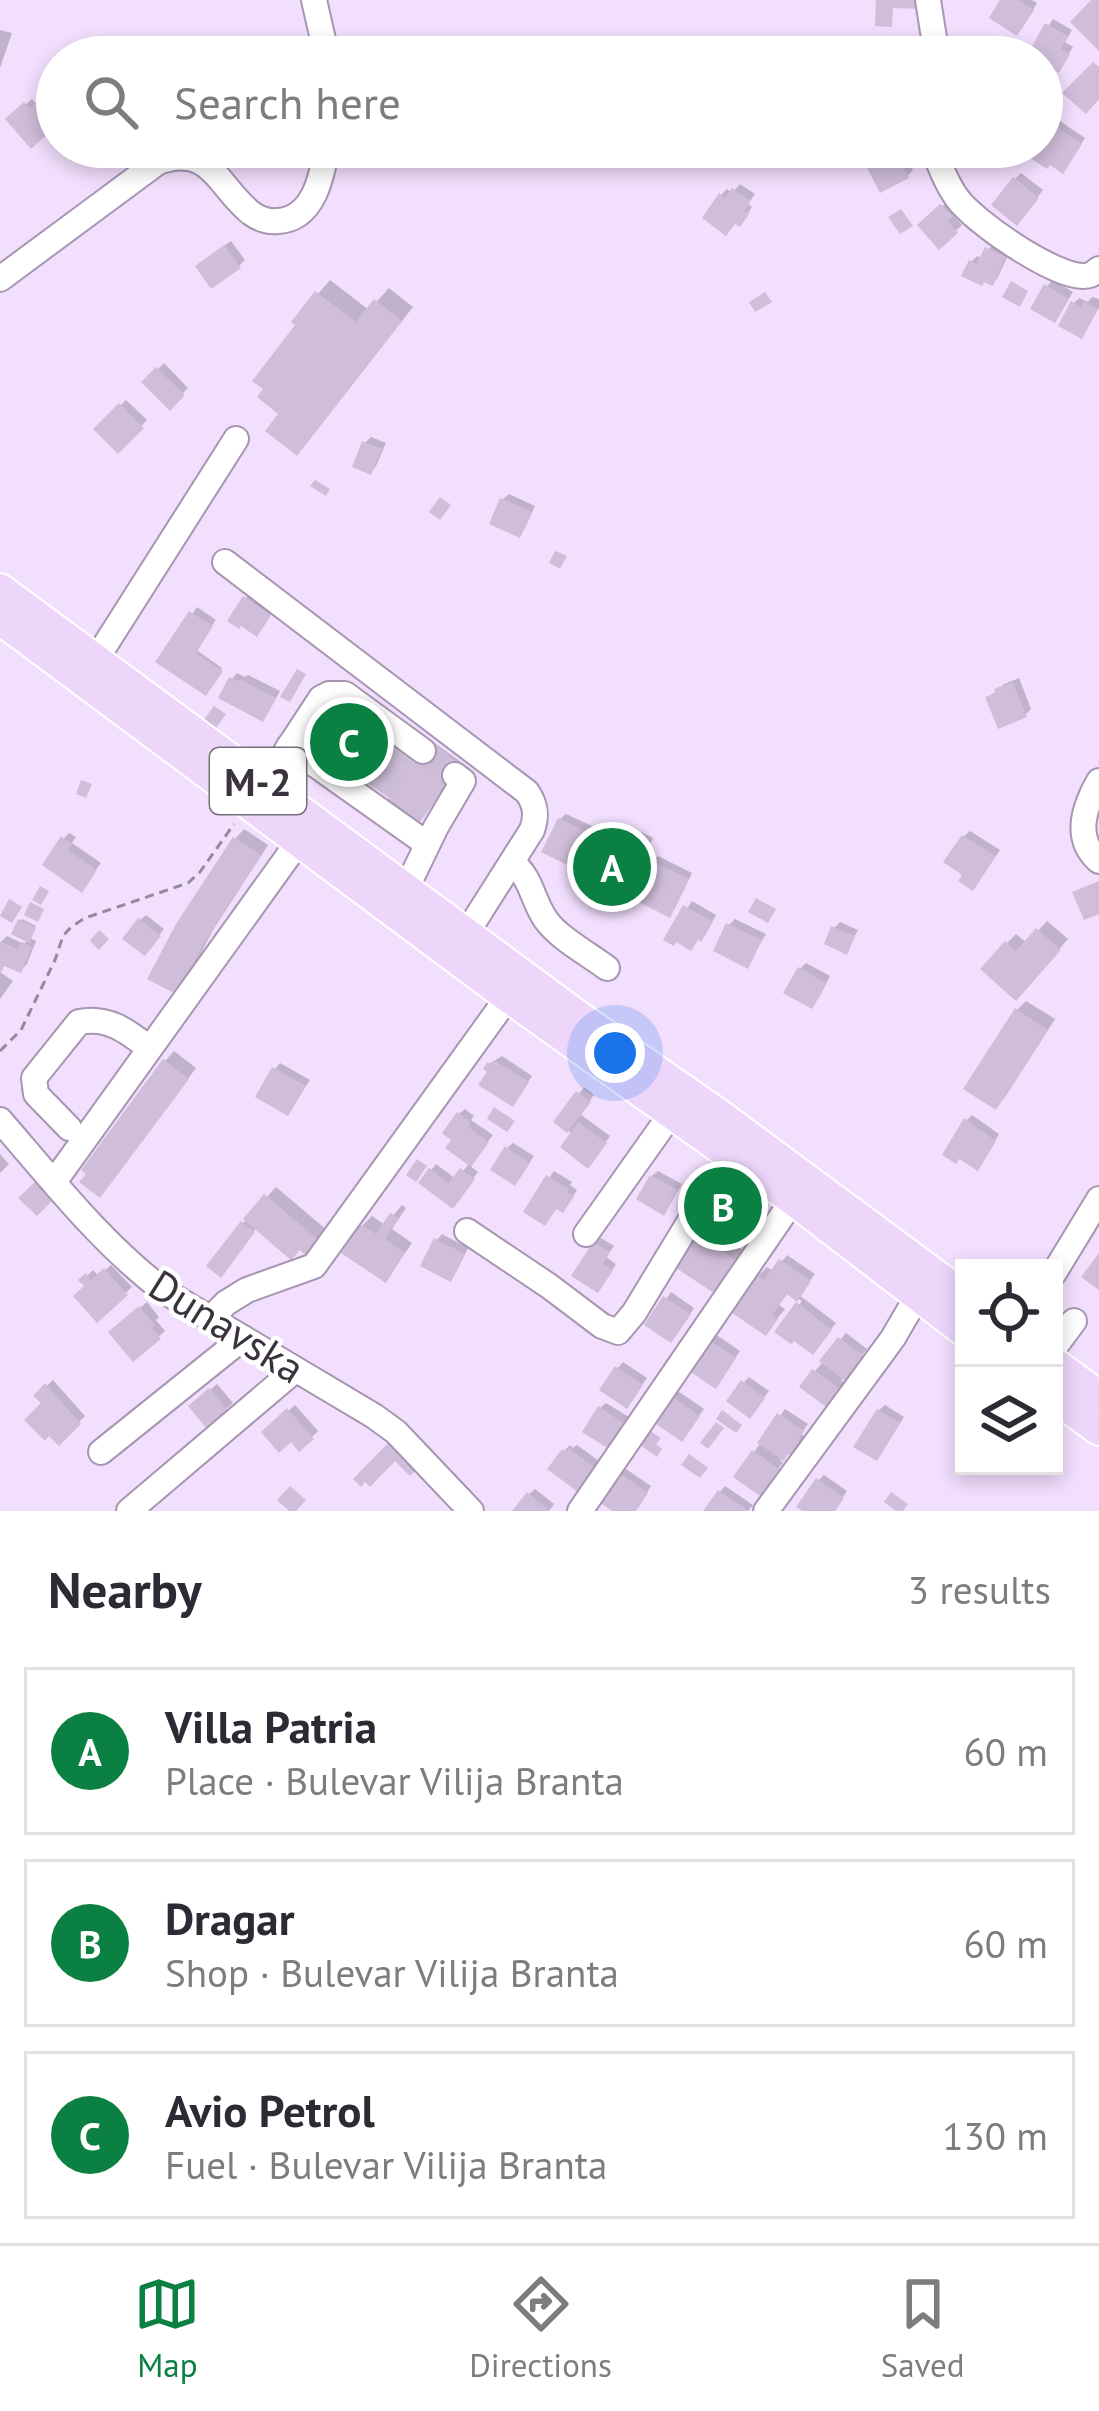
<!DOCTYPE html>
<meta charset="utf-8">
<style>
:root{--surface:#fff;--page:#f2f2f3;--text:#2b2b33;--muted:#7c7c81;--line:#e1e1e2;--accent:#0b8043}
body{margin:0;font-family:"PT Sans",sans-serif;background:var(--page);color:var(--text)}
.controls{position:absolute;right:36px;bottom:36px;display:grid;overflow:hidden;border-radius:0px;box-shadow:0 6px 18px #0003}
.controls button{width:108px;height:108px;display:grid;place-items:center;padding:0;border:0;border-bottom:3px solid var(--line);background:var(--surface);color:var(--text);font:60px sans-serif}
.you{position:absolute;left:615px;top:1053px;width:42px;height:42px;margin:-30px;border:9px solid #fff;border-radius:50%;background:#1a73e8;box-shadow:0 0 0 18px #1a73e833}
.badge{display:grid;place-items:center;width:78px;height:78px;border-radius:50%;background:var(--accent);color:#fff;font-size:39px;font-weight:700}
.pin{position:absolute;translate:-50% -50%;border:6px solid #fff;box-shadow:0 3px 12px #0006}
.list{margin:0;padding:0;list-style:none}
h2{display:flex;justify-content:space-between;align-items:center;height:156px;margin:0;padding:0 48px;font-size:51px}
h2 small{font-size:39px;font-weight:400;color:var(--muted)}
.list li{display:grid;grid-template-columns:78px 1fr auto;gap:36px;align-items:center;box-sizing:border-box;height:168px;margin:0 24px 24px;padding:0 24px;border:3px solid var(--line);border-radius:0px}
.list b{display:block;font-size:45px;white-space:nowrap}
.list p{margin:0;font-size:39px;white-space:nowrap;color:var(--muted)}
.list em{font-size:39px;font-style:normal;color:var(--muted)}
.icon{flex:none;width:66px;height:66px;fill:none;stroke:currentColor;stroke-width:2;stroke-linecap:round;stroke-linejoin:round}
.map{position:relative;flex:none;width:1099px;height:1511px;overflow:hidden}
.search{position:absolute;background:var(--surface);box-shadow:0 6px 18px #0003;left:36px;right:36px;top:36px;height:132px;display:flex;align-items:center;gap:30px;box-sizing:border-box;padding:0 42px;border-radius:66px;color:var(--muted);font-size:45px}
.sheet{height:732px;background:var(--surface)}
nav{display:flex;justify-content:space-around;align-items:center;box-sizing:border-box;height:168px;border-top:3px solid var(--line);background:var(--surface);font-size:33px;color:var(--muted)}
nav a{display:grid;justify-items:center;gap:6px}
nav .on{color:var(--accent)}
.map>svg:first-child{display:block}
</style>
<div class="map">
<svg width="1099" height="1511" viewBox="0 0 1099 1511">
<rect width="100%" height="100%" fill="#f2defd"/>
<g fill="#0003">
<polygon points="1004,0 1032,0 1037,3 1023,27"/>
<polygon points="1053,19 1072,30 1065,42 1073,47 1059,69 1032,52"/>
<polygon points="0,30 12,33 0,68"/>
<polygon points="900,44 902,51 921,46 922,51 937,47 939,57 870,57 877,50"/>
<polygon points="980,44 1003,57 970,57"/>
<polygon points="48,95 57,107 54,116 57,121 31,144 9,119 32,99 37,105"/>
<polygon points="1057,119 1085,138 1068,164 1036,147 1042,147 1042,138"/>
<polygon points="901,147 913,170 907,176 869,166"/>
<polygon points="1021,173 1043,190 1023,216 1015,179"/>
<polygon points="740,184 755,194 748,204 752,207 745,218 721,195 727,189 732,193"/>
<polygon points="948,201 957,209 952,214 962,225 939,246 921,225"/>
<polygon points="231,241 245,260 239,266 204,260"/>
<polygon points="993,243 1010,251 998,277 993,283 971,262 977,256 983,259"/>
<polygon points="330,280 369,310 389,288 413,307 309,440 282,413 299,324 295,321"/>
<polygon points="1053,280 1073,292 1055,320 1047,286"/>
<polygon points="1092,297 1099,299 1099,308 1081,336 1074,303 1079,298 1088,302"/>
<polygon points="164,363 188,388 170,406 145,382"/>
<polygon points="126,400 147,420 118,450 97,429"/>
<polygon points="371,437 386,443 376,466 371,471 365,443"/>
<polygon points="509,494 535,506 525,528 519,534 503,499"/>
<polygon points="251,592 275,608 262,627 246,598"/>
<polygon points="197,607 216,620 195,649 222,668 206,692 159,662"/>
<polygon points="237,673 245,677 248,675 280,691 268,713 232,679"/>
<polygon points="1019,678 1031,709 1025,715 988,698 1004,684"/>
<polygon points="338,704 419,761 433,742 461,762 413,828"/>
<polygon points="566,814 603,831 587,863 581,869 560,819"/>
<polygon points="626,824 653,838 639,869 619,888 606,843"/>
<polygon points="244,829 268,845 213,930 186,982 151,978 235,839"/>
<polygon points="970,831 1000,850 978,881 964,836"/>
<polygon points="69,833 76,837 72,843 101,863 81,889 64,838"/>
<polygon points="658,856 692,873 675,908 670,914 652,862"/>
<polygon points="692,901 716,915 706,933 667,939"/>
<polygon points="146,915 164,929 150,947 140,920"/>
<polygon points="22,919 36,926 30,938 36,941 27,964 21,970 5,962 0,972 1,942 7,936 24,944 29,939 20,921"/>
<polygon points="735,919 766,934 747,965 729,925"/>
<polygon points="1047,921 1068,939 1026,988 1007,943 1016,934 1027,943"/>
<polygon points="840,922 858,930 846,951 834,928"/>
<polygon points="806,963 830,976 818,999 800,969"/>
<polygon points="0,972 13,981 0,999"/>
<polygon points="1026,1001 1055,1019 1005,1097 995,1106 1017,1010"/>
<polygon points="174,1051 196,1068 109,1184 165,1061"/>
<polygon points="502,1056 532,1076 518,1097 491,1071 489,1064"/>
<polygon points="280,1063 310,1080 288,1113 275,1069"/>
<polygon points="584,1087 594,1095 580,1114 610,1136 594,1159 573,1134 557,1122"/>
<polygon points="465,1109 474,1116 471,1120 493,1135 469,1165 478,1172 458,1199 431,1170 436,1164 456,1179 470,1163 459,1114"/>
<polygon points="972,1115 999,1134 983,1161 967,1120"/>
<polygon points="513,1143 534,1156 520,1177 507,1148"/>
<polygon points="0,1154 9,1164 0,1173"/>
<polygon points="554,1171 572,1182 570,1185 577,1190 568,1204 527,1211"/>
<polygon points="658,1171 682,1184 669,1206 652,1176"/>
<polygon points="276,1187 328,1231 317,1244 257,1227 226,1268 243,1223"/>
<polygon points="402,1205 406,1208 392,1229 412,1243 394,1269 362,1226 372,1216 385,1225"/>
<polygon points="704,1224 743,1250 734,1263 738,1266 726,1282 693,1234"/>
<polygon points="442,1234 468,1248 456,1272 437,1240"/>
<polygon points="601,1238 614,1246 606,1257 616,1264 604,1283 595,1243"/>
<polygon points="787,1255 815,1274 799,1295 836,1323 818,1346 778,1331 802,1301 788,1292 779,1305 785,1309 766,1332 758,1276 767,1267 774,1272"/>
<polygon points="111,1265 132,1287 98,1319 88,1286 83,1280 93,1270 99,1276"/>
<polygon points="671,1292 694,1308 677,1334 648,1324"/>
<polygon points="147,1302 159,1317 156,1320 165,1331 134,1358 112,1332"/>
<polygon points="846,1333 867,1349 841,1380 845,1383 828,1405 803,1386"/>
<polygon points="715,1334 740,1351 721,1379 690,1368"/>
<polygon points="623,1362 647,1378 632,1399 618,1368"/>
<polygon points="749,1377 769,1391 755,1409 744,1382"/>
<polygon points="53,1380 85,1416 59,1442 45,1403 37,1396"/>
<polygon points="217,1384 233,1403 208,1425 192,1406"/>
<polygon points="678,1391 704,1409 687,1432 656,1420"/>
<polygon points="606,1403 629,1417 615,1440 600,1408"/>
<polygon points="295,1405 318,1431 300,1448 291,1438 265,1432"/>
<polygon points="885,1405 904,1417 882,1452 879,1410"/>
<polygon points="785,1409 808,1424 801,1434 809,1439 780,1460 783,1462 766,1487 754,1452"/>
<polygon points="570,1445 573,1448 577,1445 599,1461 584,1482 564,1451"/>
<polygon points="626,1469 651,1486 635,1511 620,1474"/>
<polygon points="824,1475 847,1491 833,1511 819,1480"/>
<polygon points="725,1486 753,1505 748,1511 720,1492"/>
<polygon points="535,1489 554,1504 549,1511 529,1494"/>
</g>
<g fill="#d0bdda">
<polygon points="876,0 922,0 922,9 893,8 892,27 875,26"/>
<polygon points="1000,0 1018,0 1034,10 1017,36 989,18"/>
<polygon points="1091,0 1099,0 1099,51 1070,22"/>
<polygon points="1045,23 1068,36 1061,49 1070,54 1059,73 1048,67 1042,57 1028,53"/>
<polygon points="1093,62 1099,67 1099,99 1086,114 1062,93"/>
<polygon points="41,98 55,118 50,123 54,128 31,149 5,119 24,102 30,108"/>
<polygon points="1049,122 1082,144 1063,174 1050,165 1047,169 1027,156 1032,147 1042,147 1042,133"/>
<polygon points="894,150 909,178 880,193 866,166"/>
<polygon points="1013,177 1039,198 1017,226 991,205"/>
<polygon points="732,188 751,201 744,211 749,214 740,227 735,224 726,236 702,218 719,193 725,198"/>
<polygon points="940,204 953,216 948,221 958,233 939,250 917,225"/>
<polygon points="901,209 913,226 900,234 888,217"/>
<polygon points="224,245 241,268 211,289 195,266"/>
<polygon points="985,247 1006,257 993,286 984,282 982,286 961,276 969,260 977,264"/>
<polygon points="1011,281 1028,291 1020,307 1002,297"/>
<polygon points="1044,284 1069,299 1055,323 1030,309"/>
<polygon points="315,291 356,322 374,299 402,321 297,456 265,431 278,414 257,397 263,389 252,381 295,325 291,322"/>
<polygon points="765,292 772,302 755,312 749,302"/>
<polygon points="1071,301 1081,307 1084,301 1098,309 1082,339 1058,326"/>
<polygon points="156,367 185,395 170,411 141,382"/>
<polygon points="119,403 144,428 118,454 93,429"/>
<polygon points="362,441 382,449 371,475 352,467"/>
<polygon points="315,480 330,489 326,496 310,486"/>
<polygon points="440,497 451,505 440,520 429,512"/>
<polygon points="500,498 532,512 520,538 489,524"/>
<polygon points="555,551 567,556 560,569 549,563"/>
<polygon points="243,596 271,615 257,637 241,626 239,629 227,621"/>
<polygon points="189,611 213,626 196,653 223,671 206,696 155,662"/>
<polygon points="297,669 306,674 290,702 280,697"/>
<polygon points="229,677 238,681 240,679 276,698 263,722 218,698"/>
<polygon points="1013,682 1027,717 998,729 985,697 996,693 994,689"/>
<polygon points="336,702 415,762 429,742 461,765 413,832 381,808 389,798 307,742"/>
<polygon points="214,706 226,714 211,735 199,726"/>
<polygon points="81,780 92,784 86,798 76,794"/>
<polygon points="558,818 599,838 582,872 541,852"/>
<polygon points="962,835 996,856 973,891 958,881 962,875 943,862"/>
<polygon points="61,836 72,844 68,850 97,870 82,893 42,865"/>
<polygon points="233,837 261,855 204,943 178,995 147,979 176,924"/>
<polygon points="604,842 636,857 620,892 587,876"/>
<polygon points="650,860 689,879 670,918 631,898"/>
<polygon points="1099,881 1099,914 1084,920 1072,892"/>
<polygon points="40,886 49,891 41,905 32,900"/>
<polygon points="756,898 776,909 768,923 748,912"/>
<polygon points="9,899 22,907 12,923 0,916"/>
<polygon points="30,902 44,909 38,922 24,915"/>
<polygon points="683,905 713,922 701,942 698,940 691,951 676,942 674,946 663,940"/>
<polygon points="138,918 161,936 145,956 122,939"/>
<polygon points="18,919 36,928 29,943 11,934"/>
<polygon points="726,923 762,940 748,969 713,951"/>
<polygon points="831,926 855,936 847,955 824,944"/>
<polygon points="1036,928 1061,950 1016,1001 980,969 1005,941 1016,951"/>
<polygon points="99,930 109,939 99,950 90,941"/>
<polygon points="0,941 17,949 22,942 32,947 21,973 4,966 0,975"/>
<polygon points="798,967 827,983 812,1009 783,993"/>
<polygon points="1015,1008 1048,1030 996,1110 963,1089"/>
<polygon points="163,1059 189,1079 100,1198 79,1182 86,1174 81,1170"/>
<polygon points="494,1060 529,1082 513,1107 478,1085 487,1072 483,1069 487,1062 491,1065"/>
<polygon points="272,1067 306,1086 288,1116 255,1097"/>
<polygon points="576,1091 591,1102 567,1133 553,1122"/>
<polygon points="494,1107 515,1121 507,1132 487,1119"/>
<polygon points="457,1112 471,1123 468,1127 489,1142 471,1167 445,1148 451,1140 442,1133"/>
<polygon points="964,1118 996,1141 978,1171 959,1159 956,1164 942,1155"/>
<polygon points="578,1122 607,1143 588,1169 560,1147"/>
<polygon points="505,1146 530,1163 515,1186 490,1170"/>
<polygon points="417,1159 427,1166 416,1182 406,1175"/>
<polygon points="429,1168 449,1183 460,1168 475,1179 453,1209 418,1183"/>
<polygon points="727,1172 749,1186 743,1194 747,1197 726,1228 700,1214"/>
<polygon points="546,1175 569,1189 567,1192 574,1196 563,1213 556,1209 545,1226 523,1212"/>
<polygon points="650,1175 678,1190 664,1216 636,1199"/>
<polygon points="38,1179 56,1197 37,1216 18,1198"/>
<polygon points="264,1194 321,1242 308,1258 300,1250 291,1260 243,1219"/>
<polygon points="390,1213 399,1218 385,1239 405,1253 386,1283 341,1253 360,1224 376,1234"/>
<polygon points="241,1221 255,1232 221,1278 206,1266"/>
<polygon points="692,1231 736,1260 727,1274 730,1276 717,1295 667,1262"/>
<polygon points="434,1238 465,1254 451,1282 420,1266"/>
<polygon points="593,1242 610,1252 603,1264 613,1270 598,1293 571,1276"/>
<polygon points="1099,1253 1099,1290 1081,1277"/>
<polygon points="779,1259 811,1281 797,1302 787,1294 772,1315 778,1319 766,1336 725,1308 756,1274 764,1280"/>
<polygon points="104,1268 128,1295 97,1323 73,1296 84,1286 78,1280 86,1273 91,1280"/>
<polygon points="663,1296 691,1314 671,1343 644,1325"/>
<polygon points="796,1302 832,1330 813,1355 794,1341 791,1344 774,1332"/>
<polygon points="139,1306 155,1325 152,1328 161,1339 133,1362 108,1332"/>
<polygon points="838,1337 864,1356 845,1381 819,1361"/>
<polygon points="707,1338 736,1358 716,1389 686,1369"/>
<polygon points="615,1366 643,1385 627,1409 599,1390"/>
<polygon points="812,1369 842,1390 829,1409 799,1387"/>
<polygon points="741,1380 765,1398 750,1419 726,1401"/>
<polygon points="45,1383 81,1424 59,1446 49,1436 45,1441 24,1420 41,1403 33,1396"/>
<polygon points="209,1388 229,1411 207,1429 188,1406"/>
<polygon points="670,1395 700,1416 682,1442 652,1421"/>
<polygon points="598,1406 625,1424 609,1449 582,1432"/>
<polygon points="287,1408 314,1439 299,1452 291,1442 279,1453 261,1432"/>
<polygon points="877,1409 900,1423 877,1461 853,1447"/>
<polygon points="722,1410 742,1425 736,1433 716,1419"/>
<polygon points="777,1413 804,1431 798,1441 805,1446 797,1460 788,1454 784,1461 757,1443"/>
<polygon points="716,1422 724,1428 708,1449 700,1443"/>
<polygon points="646,1428 661,1438 656,1444 662,1449 657,1457 636,1442"/>
<polygon points="392,1439 420,1466 410,1476 395,1461 370,1487 365,1482 361,1487 353,1479"/>
<polygon points="569,1448 595,1468 578,1492 547,1469 562,1449 566,1452"/>
<polygon points="752,1450 779,1469 760,1496 733,1477"/>
<polygon points="689,1454 708,1468 700,1478 681,1465"/>
<polygon points="618,1472 648,1493 636,1511 612,1511 598,1501"/>
<polygon points="816,1478 844,1498 835,1511 802,1511 796,1507"/>
<polygon points="290,1486 306,1500 296,1511 289,1511 277,1500"/>
<polygon points="718,1490 749,1511 703,1511"/>
<polygon points="527,1492 550,1511 512,1511"/>
<polygon points="891,1492 908,1504 903,1511 896,1511 884,1502"/>
</g>
<g fill="none" stroke-linecap="round" stroke-linejoin="round">
<g stroke="#cdbcd7" stroke-width="24" stroke-dasharray="24 12" stroke-linecap="butt">
<polyline points="423,751 455,775"/>
<polyline points="380,791 405,754"/>
</g>
<defs>
<g id="minor">
<polyline points="314,0 327,57"/>
<polyline points="928,0 937,57"/>
<path d="M934 147C938 163 947 184 957 198 974 222 1053 276 1083 276 1091 276 1092 274 1099 269"/>
<path d="M0 279 158 162C211 143 218 187 251 213 259 219 268 222 278 221 314 219 322 176 327 147"/>
<path d="M225 562 527 792C536 805 537 816 532 830L466 934"/>
<polyline points="95,661 236,439"/>
<polyline points="289,746 427,844"/>
<path d="M1099 781C1084 807 1073 838 1099 861"/>
<polyline points="264,785 321,698 329,694 345,694 423,751"/>
<path d="M512 862C532 878 532 900 546 920 560 939 587 953 607 968"/>
<polyline points="406,889 436,827 463,781 455,775"/>
<path d="M0 1120C52 1180 101 1243 164 1291L374 1416 396 1432 471 1511"/>
<path d="M69 1128 36 1094 34 1078 79 1022C108 1016 127 1031 149 1048"/>
<polyline points="54,1182 299,841"/>
<polyline points="467,1231 549,1286 602,1326 618,1332 634,1313 730,1155"/>
<polyline points="586,1234 671,1114"/>
<polyline points="1054,1273 1099,1199"/>
<polyline points="210,1319 226,1303 247,1290 314,1266 508,997"/>
<polyline points="1054,1348 1074,1321"/>
<polyline points="101,1452 243,1338"/>
<polyline points="129,1511 295,1370"/>
<polyline points="580,1511 793,1200"/>
<polyline points="766,1511 893,1338 918,1295"/>
</g>
<g id="major">
<polyline points="0,589 582,1019 721,1116 964,1296"/>
<polyline points="0,619 508,997 793,1200 964,1331"/>
<polyline points="1054,1363 1099,1396"/>
<polyline points="1054,1397 1099,1430"/>
</g>
</defs>
<use href="#minor" stroke="#a795b1" stroke-width="28"/>
<use href="#major" stroke="#fff" stroke-width="34"/>
<polyline stroke="#96889d" stroke-width="3" stroke-dasharray="9 6" stroke-linecap="butt" points="0,1051 21,1030 55,960 63,936 71,927 85,918 188,883 200,872 234,824"/>
<use href="#minor" stroke="#fff" stroke-width="24"/>
<use href="#major" stroke="#eed6fb" stroke-width="30"/>
</g>
<g text-anchor="middle" dominant-baseline="central" stroke-width="9" stroke-linejoin="round" paint-order="stroke">
<rect fill="#fff" stroke="#757078" stroke-width="3" x="210" y="748" width="96" height="66" rx="9"/>
<g font-size="39" font-weight="bold" fill="#3a333e">
<text x="258" y="781">M-2</text>
</g>
<g font-size="42" fill="#3a333e" stroke="#fff">
<text transform="translate(227 1326) rotate(32)">Dunavska</text>
</g>
</g>
</svg>
<div class="controls">
<button><svg class="icon" aria-label="locate" viewBox="0 0 24 24"><circle cx="12" cy="12" r="6"/><path d="M12 2v4M12 18v4M2 12h4M18 12h4"/></svg></button>
<button><svg class="icon" aria-label="layers" viewBox="0 0 24 24"><path d="M12 4l9 5-9 5-9-5zM3 14l9 5 9-5"/></svg></button>
</div>
<div class="you"></div>
<div class="pin badge" style="left:612px;top:867px">A</div>
<div class="pin badge" style="left:723px;top:1206px">B</div>
<div class="pin badge" style="left:349px;top:742px">C</div>
<div class="search"><svg class="icon" aria-label="search" viewBox="0 0 24 24"><circle cx="10" cy="10" r="6"/><path d="M15 15l6 6"/></svg>Search here</div>
</div>
<section class="sheet">
<h2>Nearby<small>3 results</small></h2>
<ul class="list">
<li><span class="badge">A</span><div><b>Villa Patria</b><p>Place · Bulevar Vilija Branta</p></div><em>60 m</em></li>
<li><span class="badge">B</span><div><b>Dragar</b><p>Shop · Bulevar Vilija Branta</p></div><em>60 m</em></li>
<li><span class="badge">C</span><div><b>Avio Petrol</b><p>Fuel · Bulevar Vilija Branta</p></div><em>130 m</em></li>
</ul>
</section>
<nav>
<a class="on"><svg class="icon" aria-label="map" viewBox="0 0 24 24"><path d="M3 6l6-2 6 2 6-2v14l-6 2-6-2-6 2zM9 4v14M15 6v14"/></svg>Map</a>
<a><svg class="icon" aria-label="directions" viewBox="0 0 24 24"><path d="M12 3l9 9-9 9-9-9zM9 14v-3h6M13 9l2 2-2 2"/></svg>Directions</a>
<a><svg class="icon" aria-label="saved" viewBox="0 0 24 24"><path d="M7 4h10v16l-5-4-5 4z"/></svg>Saved</a>
</nav>
